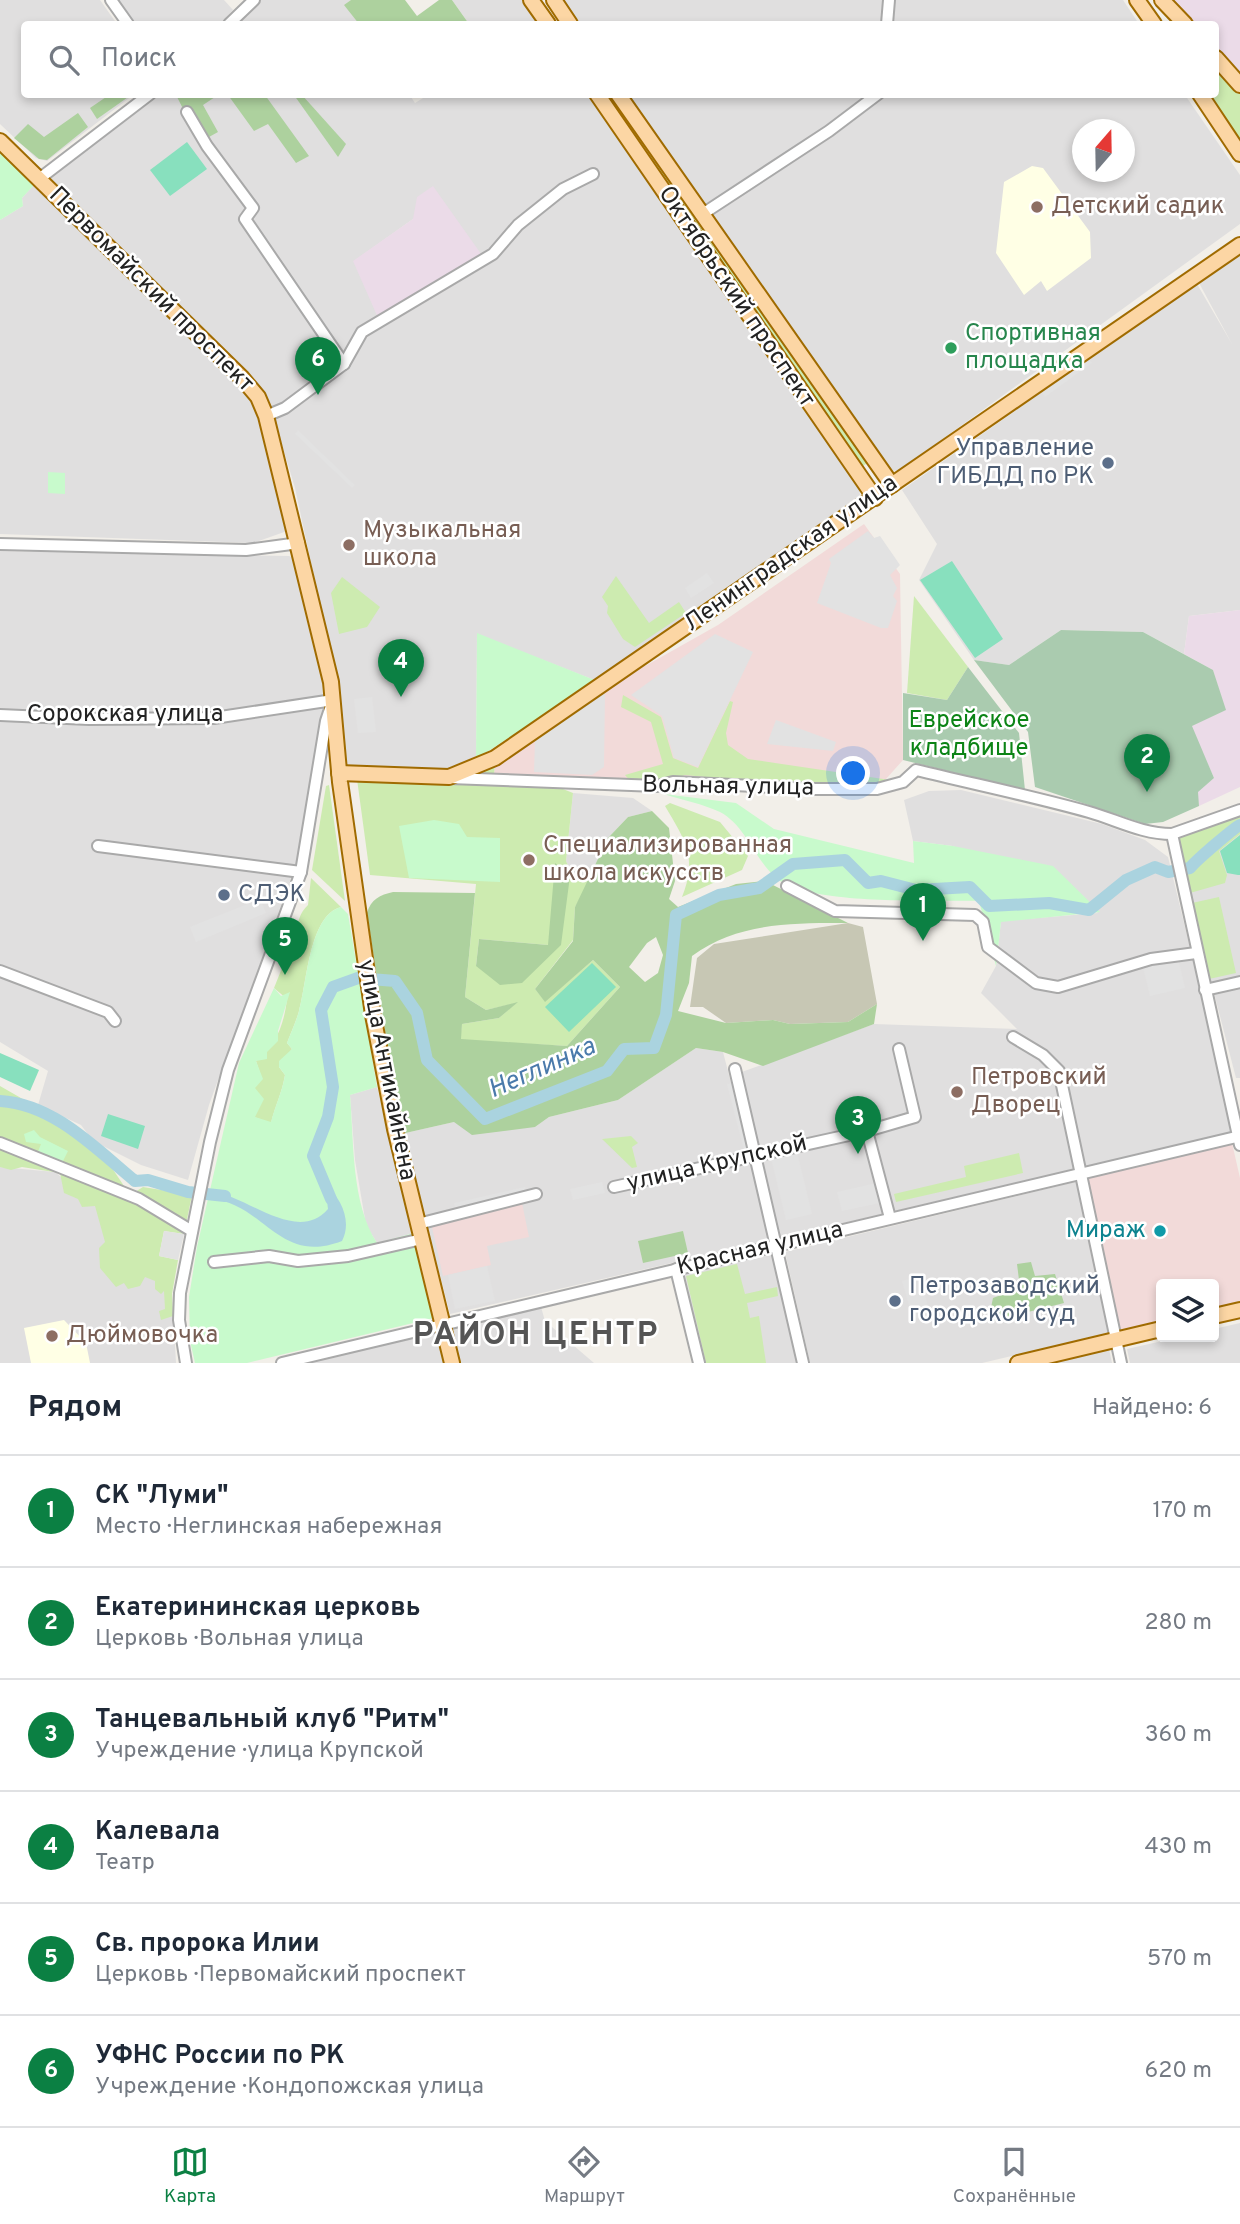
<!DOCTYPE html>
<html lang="ru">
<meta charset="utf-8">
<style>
:root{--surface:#fff;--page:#f6f6f7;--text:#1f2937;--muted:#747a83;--line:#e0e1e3;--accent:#0b8043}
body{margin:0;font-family:Overpass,sans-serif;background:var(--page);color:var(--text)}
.controls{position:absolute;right:21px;bottom:21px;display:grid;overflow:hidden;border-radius:7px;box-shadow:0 4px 10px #0003}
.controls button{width:63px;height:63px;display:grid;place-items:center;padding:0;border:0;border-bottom:2px solid var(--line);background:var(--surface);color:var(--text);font:35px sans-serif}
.compass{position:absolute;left:1072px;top:119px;width:63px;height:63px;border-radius:50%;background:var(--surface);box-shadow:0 4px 10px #0003;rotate:20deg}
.you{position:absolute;left:854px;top:774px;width:24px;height:24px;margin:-18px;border:5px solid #fff;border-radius:50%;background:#1a73e8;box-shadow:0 0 0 10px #1a73e833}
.badge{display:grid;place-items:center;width:46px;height:46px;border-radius:50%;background:var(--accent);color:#fff;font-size:23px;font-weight:700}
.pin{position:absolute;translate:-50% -58px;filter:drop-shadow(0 2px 4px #0008)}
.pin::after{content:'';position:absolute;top:37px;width:24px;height:21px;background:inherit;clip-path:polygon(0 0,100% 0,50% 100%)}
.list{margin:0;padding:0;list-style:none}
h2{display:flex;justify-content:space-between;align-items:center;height:91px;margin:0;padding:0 28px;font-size:30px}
h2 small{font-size:23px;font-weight:400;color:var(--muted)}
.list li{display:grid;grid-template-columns:46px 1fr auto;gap:21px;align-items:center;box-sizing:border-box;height:112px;padding:0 28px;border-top:2px solid var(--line)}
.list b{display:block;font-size:26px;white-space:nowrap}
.list p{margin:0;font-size:23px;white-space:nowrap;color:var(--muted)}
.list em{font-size:23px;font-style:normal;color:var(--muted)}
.icon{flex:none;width:38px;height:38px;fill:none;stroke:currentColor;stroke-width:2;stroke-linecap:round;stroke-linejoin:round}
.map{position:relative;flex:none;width:1240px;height:1363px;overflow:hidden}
.search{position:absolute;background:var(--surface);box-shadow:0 4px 10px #0003;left:21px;right:21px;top:21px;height:77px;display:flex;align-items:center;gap:18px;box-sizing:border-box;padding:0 24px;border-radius:7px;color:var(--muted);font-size:26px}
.sheet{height:763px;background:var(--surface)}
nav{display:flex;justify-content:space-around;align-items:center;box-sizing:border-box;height:98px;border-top:2px solid var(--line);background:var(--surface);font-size:19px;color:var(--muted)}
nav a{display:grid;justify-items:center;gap:4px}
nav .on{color:var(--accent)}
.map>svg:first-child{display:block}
</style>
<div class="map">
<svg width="1240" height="1363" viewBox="0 0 1240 1363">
<rect width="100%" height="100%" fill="#f2efe9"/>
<g fill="#e0dfdf" fill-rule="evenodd">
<polygon points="0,0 100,0 117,24 24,24 24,94 133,95 47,161 36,158 0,124"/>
<polygon points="118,0 224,0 233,10 220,24 134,24"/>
<polygon points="261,0 351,0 345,5 359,24 234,24"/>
<polygon points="452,0 522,0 539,24 469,24"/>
<polygon points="564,0 1123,0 1139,24 580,24"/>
<path d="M409 94 415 103 428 95H587L859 488 860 495 855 502 597 681 477 634 476 759 449 769 348 767 344 758 337 684 295 488 269 401 255 381 53 183 51 177 160 95ZM413 219 379 319 354 261Z"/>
<path d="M626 95H1185L1240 175V224L900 470 889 471ZM1082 130H1124V172H1082Z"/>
<polygon points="34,185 197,340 249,396 259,416 287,531 253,543 0,534 0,220 23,206 22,198"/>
<polygon points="1240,252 1240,610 1189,616 1184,654 1143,632 1061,630 1009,665 974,660 919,580 937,544 902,490 1197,284 1232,344 1198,281"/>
<polygon points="0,551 289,556 296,559 304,610 322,676 323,706 300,853 209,1105 188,1180 141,1165 93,1141 81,1125 38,1105 48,1071 0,1042"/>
<polygon points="961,790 1102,824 1145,840 1168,857 1233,1125 1231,1132 780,1238 739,1073 874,1024 1017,1029 981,993 996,966 1001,921 1098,913 953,846 913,841 904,800 929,791"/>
<polygon points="573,793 633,798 652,811 628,817 608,838 590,881 574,878 566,861"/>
<polygon points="1240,812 1240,1078 1236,1078 1176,846 1178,833"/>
<polygon points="696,1048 723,1052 772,1240 450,1314 440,1275 432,1260 401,1134 454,1122 535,1127 549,1117 618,1100"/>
<polygon points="377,1087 414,1233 377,1243 366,1225 355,1160 350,1095"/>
<polygon points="0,1167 55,1172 131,1235 172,1294 176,1363 0,1363"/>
<polygon points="1079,1181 1108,1333 982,1363 810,1363 785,1252"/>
<polygon points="774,1253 799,1363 704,1363 682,1273"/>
<polygon points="541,1307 545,1321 594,1363 459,1363 453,1327"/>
<polygon points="1240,1323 1240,1363 1130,1363 1127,1349 1180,1337 1214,1337 1214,1329"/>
<polygon points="437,1332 446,1363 299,1363 329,1356"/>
<polygon points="1109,1349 1112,1363 1050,1363"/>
</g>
<g fill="#f2dad9">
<polygon points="864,524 900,574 903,760 877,789 494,775 495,763 631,671 647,665 718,625"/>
<polygon points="1232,1143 1240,1178 1240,1301 1214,1308 1214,1284 1161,1284 1161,1320 1117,1331 1087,1177"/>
<polygon points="522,1203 529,1237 487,1246 491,1265 443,1276 431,1223"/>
</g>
<g fill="#ebdbe8">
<polygon points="1173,0 1240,0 1240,72 1216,46 1216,24 1196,24"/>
<polygon points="433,186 484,258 379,320 353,261 413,219 417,197"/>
<polygon points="1240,610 1240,787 1199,806 1197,792 1214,778 1191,726 1225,710 1213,670 1184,654 1189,616"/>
</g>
<g fill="#ffffe5">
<polygon points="1032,166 1043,168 1090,232 1091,258 1047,291 1041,281 1024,295 996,253 1004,182"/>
<polygon points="64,1320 86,1343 90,1363 31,1363 24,1328"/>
</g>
<polygon fill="#c7c7b4" points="848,923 863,927 877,1004 848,1022 790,1024 773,1020 726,1023 703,1007 690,1007 697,958 714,944"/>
<g fill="#cdebb0" fill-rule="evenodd">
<polygon points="1222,72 1240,91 1240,145 1208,95 1216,94 1216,77"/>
<polygon points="602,95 618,95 869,462 858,469"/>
<polygon points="616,576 649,623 679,602 686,613 635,647 623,639 607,613 608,606 602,597"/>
<polygon points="342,577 380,607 367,627 339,634 331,593"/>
<polygon points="914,596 968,667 947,700 907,693"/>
<polygon points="623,695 661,717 673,758 698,768 730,701 733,702 726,733 728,745 748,759 890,780 889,784 767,783 685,775 657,786 633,784 625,775 663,764 651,722 621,707"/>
<path d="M495 763 494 775 530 776 573 793 566 861 574 878 590 881 575 907 573 940 535 989 545 1001 593 960 620 987 567 1046 460 1040 462 1024 499 1018 516 1003 486 1010 465 997 476 884 370 875 357 779 474 776ZM479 939 548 945 476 966Z"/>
<polygon points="329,785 345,901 312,870 326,786"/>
<path d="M670 803 720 822 748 856 742 870 682 897C698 858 685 840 665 806Z"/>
<polygon points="1240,814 1240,834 1219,851 1227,875 1225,883 1190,893 1178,846 1179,835"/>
<path d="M311 878 341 907C309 915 307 984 299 1011 296 1022 291 1032 287 1043L292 1049 279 1067 285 1075C282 1093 275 1106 271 1123L254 1117V1088L262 1079 256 1061C276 1045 284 1025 287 999L274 988 284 963 298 946C295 932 297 915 308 905Z"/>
<polygon points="1219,897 1236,973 1209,979 1192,903"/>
<polygon points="0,1086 82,1133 83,1144 108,1162 126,1189 135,1192 143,1187 192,1195 184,1234 164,1231 159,1256 178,1260 172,1294 173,1316 161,1320 159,1311 165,1309 164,1291 161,1294 155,1289 155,1281 145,1277 140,1286 128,1289 124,1283 116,1287 100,1268 99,1248 105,1242 95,1206 82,1207 78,1199 64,1193 60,1173 22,1167 11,1170 0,1167"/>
<polygon points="631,1136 638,1143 632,1147 637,1167 632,1168 602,1139"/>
<polygon points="1019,1153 1023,1173 896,1202 894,1194 966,1177 964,1166"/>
<polygon points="737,1264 745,1294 777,1287 778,1296 747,1303 750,1318 759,1316 766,1363 706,1363 686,1276"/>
</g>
<g fill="#add19e" fill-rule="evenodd">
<polygon points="351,0 405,0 417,16 439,0 452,0 469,24 359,24 344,5"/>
<polygon points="109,95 131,95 97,119 90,108"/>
<polygon points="176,95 218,95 203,105 218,132 200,142"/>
<polygon points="228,95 265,95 309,156 296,163 268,124 254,131"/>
<polygon points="294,95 302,95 346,144 338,157"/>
<polygon points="78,113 88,127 47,160 39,159 14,138 28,124 44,137"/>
<path d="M652 811 669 828 675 881 669 899 678 907 736 884 765 881 848 923C793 923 738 922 692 956L689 983 678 1011 726 1023 773 1020 790 1024 848 1022 877 1004 874 1024 763 1066 723 1052 696 1048 618 1100 549 1117 535 1127 472 1135 454 1122 401 1134 367 913C371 899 380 895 393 892L475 893 465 997 486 1010 518 1002 499 1018 462 1024 461 1039 567 1046 620 987 593 960 545 1002 535 989 573 941 575 907 608 838 628 817ZM656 937 663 955 658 973 645 982 629 967 647 943Z"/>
<polygon points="555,863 570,876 561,945 522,983 500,985 476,966 479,939 548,945"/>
<polygon points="683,1231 688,1253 643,1263 638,1241"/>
<polygon points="1031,1262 1035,1276 1055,1274 1064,1303 988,1322 993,1298 1020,1288 1017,1264"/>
</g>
<g fill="#aacbaf">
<polygon points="1061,630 1143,632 1213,670 1226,710 1192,726 1214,778 1198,792 1199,806 1163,822 1145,824 1035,787 1028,732 974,660 1009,665"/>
<polygon points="968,667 1019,733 1025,790 903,760 903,693 947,700"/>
</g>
<g fill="#c8facc">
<polygon points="0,152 34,185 22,198 23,206 0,220"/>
<polygon points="48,472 65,473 65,494 48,493"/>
<polygon points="477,633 597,681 476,759"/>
<path d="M664 794 736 803 774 829 914 863 913 841 953 846 1053 866 1100 912 1001 922 996 966 979 901C935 900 806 906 775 877 755 859 745 825 720 812 703 804 682 800 664 794Z"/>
<polygon points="434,820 459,824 467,837 500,838 500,882 409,878 399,826"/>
<path d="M341 907 348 914 377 1087 350 1095C354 1142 351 1203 377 1243L414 1233 434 1318 247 1363H195L190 1341 189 1297 197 1247 239 1063 274 988 281 996 290 992 278 1031V1041L267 1052V1059L256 1061 263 1079 255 1088 264 1099 255 1117 271 1122C275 1106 282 1093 285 1075L279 1067V1061L292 1049 287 1043C291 1032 296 1022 299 1011 307 984 309 915 341 907Z"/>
<polygon points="34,1130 40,1137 68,1151 61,1165 37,1154 41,1144 26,1142 24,1134"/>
</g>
<g fill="#88e0be">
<polygon points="187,142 207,169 170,196 150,170"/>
<polygon points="952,561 1003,639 975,658 920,580"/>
<polygon points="1240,835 1240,875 1238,875 1227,873 1220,851"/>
<polygon points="592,963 616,987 569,1032 545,1007"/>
<polygon points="0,1053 39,1070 30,1091 0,1077"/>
<polygon points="108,1114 145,1126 138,1149 101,1136"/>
</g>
<g fill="#e2e2e2">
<polygon points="1087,356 1092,363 1045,397 1040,390"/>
<polygon points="298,430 355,485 352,488 295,434"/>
<polygon points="868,531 874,538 880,536 900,565 890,575 897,588 893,596 897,601 888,628 881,628 817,603 831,563 829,559"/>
<polygon points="707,573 714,583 691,598 685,588"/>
<polygon points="715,634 753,652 698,767 674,758 662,716 631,695"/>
<polygon points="605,693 604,767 592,775 534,772 535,740"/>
<polygon points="372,697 376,732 358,733 354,699"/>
<polygon points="776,720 836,742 833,751 767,744"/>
<polygon points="260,899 266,913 196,942 190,927"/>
<polygon points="1178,958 1185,988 1150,996 1143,967"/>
<polygon points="732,1083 750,1153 745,1154 727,1084"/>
<polygon points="797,1152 812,1214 786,1220 771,1158"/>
<polygon points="602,1182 605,1193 573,1200 570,1189"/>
<polygon points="881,1182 885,1202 842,1211 837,1192"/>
<polygon points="525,1187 526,1191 455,1207 454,1203"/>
<polygon points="164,1231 184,1234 178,1260 159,1256"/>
<polygon points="487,1266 495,1301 455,1309 448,1275"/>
<polygon points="920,1276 930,1315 913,1319 902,1281"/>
</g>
<path fill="#aad3df" d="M325 1185C342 1198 352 1222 342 1241 278 1266 264 1202 210 1199L211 1191C246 1195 297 1245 328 1209Z"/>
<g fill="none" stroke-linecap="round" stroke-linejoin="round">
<g stroke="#aad3df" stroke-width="12">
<path d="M0 1101C54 1104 96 1149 135 1181L148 1180 188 1192 225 1196"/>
<path d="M331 1199 313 1156 328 1117 333 1087 321 1010 333 987 358 978 395 981 417 1013 427 1060 485 1119 607 1071 624 1049 654 1048 666 1015 676 915 719 895 759 888 793 864 845 860 868 883 881 881 916 890 970 887 989 906 1049 903 1089 910 1126 880 1155 867 1168 872 1190 868C1195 861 1235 827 1240 825"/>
</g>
<defs>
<g id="minor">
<polyline points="111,0 128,24"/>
<polyline points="229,24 254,0"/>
<polyline points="887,24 889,0"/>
<polyline points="187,112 207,146 253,208 245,219 344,364"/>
<polyline points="39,179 150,94"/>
<polyline points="701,215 829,131 878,94"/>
<polyline points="266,416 285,408 344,364 362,332 493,254 518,225 563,189 593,174"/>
<polyline points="0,544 246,550 299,543"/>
<polyline points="0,715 89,719 214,718 333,700 326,721 301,872 228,1070 210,1142 180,1293 179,1320 186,1363"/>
<path d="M450 778 657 786 673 782 811 789H877L903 782 916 770C973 784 1032 796 1089 812 1117 820 1142 834 1172 834L1240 810"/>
<polyline points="1172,834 1240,1145"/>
<polyline points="98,846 301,872"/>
<polyline points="787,886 835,911 975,915 983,922 988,947 1036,983 1058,987 1151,959 1196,953"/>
<polyline points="0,971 108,1012 115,1021"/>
<polyline points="1205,990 1240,982"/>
<polyline points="1013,1037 1043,1055 1059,1071 1121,1363"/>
<polyline points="735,1069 803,1363"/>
<polyline points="867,1131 890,1218"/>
<polyline points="0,1143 139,1199 192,1231"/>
<polyline points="614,1187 867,1131 915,1117 899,1049"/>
<polyline points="418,1224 536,1194"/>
<polyline points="214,1262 269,1256 298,1261 348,1256 422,1239"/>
<polyline points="676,1269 699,1363"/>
<polyline points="282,1363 1240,1136"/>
</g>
<g id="major">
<polyline points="531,0 548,24"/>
<polyline points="554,0 570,24"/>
<polyline points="1137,0 1154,24"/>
<polyline points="1162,0 1185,24"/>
<polyline points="1216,58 1240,85"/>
<polyline points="597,94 875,498"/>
<polyline points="618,94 892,485"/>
<polyline points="1200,94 1240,154"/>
<polyline points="0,141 242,378 258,397 266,416 331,682 340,782 373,1015 395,1129 452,1363"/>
<polyline points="339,773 449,777 495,758 1240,245"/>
<polyline points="1214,1316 1240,1310"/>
<polyline points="1018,1363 1161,1329"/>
</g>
</defs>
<use href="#minor" stroke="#a9a9a9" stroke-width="14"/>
<use href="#major" stroke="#a06b00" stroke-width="18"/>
<use href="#minor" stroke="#fff" stroke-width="10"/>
<use href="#major" stroke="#fcd6a4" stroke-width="14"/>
</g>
<g fill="#8d6e63" stroke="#fff" stroke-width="2.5">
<circle cx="1037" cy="207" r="7"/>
<circle cx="349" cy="545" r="7"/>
<circle cx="529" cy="860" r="7"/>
<circle cx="957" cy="1092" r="7"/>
<circle cx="52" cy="1336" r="7"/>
</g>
<circle fill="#2e9e5b" stroke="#fff" stroke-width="2.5" cx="951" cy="348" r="7"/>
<g fill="#5c6f8a" stroke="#fff" stroke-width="2.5">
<circle cx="1108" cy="463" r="7"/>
<circle cx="224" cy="895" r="7"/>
<circle cx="895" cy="1301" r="7"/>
</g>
<circle fill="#0f9aa8" stroke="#fff" stroke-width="2.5" cx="1160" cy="1231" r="7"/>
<g text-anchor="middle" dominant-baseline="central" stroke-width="5" stroke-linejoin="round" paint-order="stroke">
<g font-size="24" fill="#785e54" stroke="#fff" text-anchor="start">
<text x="1051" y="207">Детский садик</text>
<text x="363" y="531">Музыкальная<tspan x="363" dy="28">школа</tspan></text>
<text x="543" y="846">Специализированная<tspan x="543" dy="28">школа искусств</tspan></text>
<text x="971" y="1078">Петровский<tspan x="971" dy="28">Дворец</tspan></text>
<text x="66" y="1336">Дюймовочка</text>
</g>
<g font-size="24" fill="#222" stroke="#fff">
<text transform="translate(151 290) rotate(45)">Первомайский проспект</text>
<text transform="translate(736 297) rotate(56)">Октябрьский проспект</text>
<text transform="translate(791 554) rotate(-35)">Ленинградская улица</text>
<text x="125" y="715">Сорокская улица</text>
<text transform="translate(728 787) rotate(1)">Вольная улица</text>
<text transform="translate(386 1070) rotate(79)">улица Антикайнена</text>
<text transform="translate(717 1164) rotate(-13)">улица Крупской</text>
<text transform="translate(760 1249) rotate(-13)">Красная улица</text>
</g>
<g font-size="24" fill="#27864d" stroke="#fff" text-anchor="start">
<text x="965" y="334">Спортивная<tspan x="965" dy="28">площадка</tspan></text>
</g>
<g font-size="24" fill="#4e5e75" stroke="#fff" text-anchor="start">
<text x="1094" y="449" text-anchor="end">Управление<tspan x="1094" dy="28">ГИБДД по РК</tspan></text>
<text x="238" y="895">СДЭК</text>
<text x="909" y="1287">Петрозаводский<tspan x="909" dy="28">городской суд</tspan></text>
</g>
<g font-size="24" fill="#0c8416" stroke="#fff">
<text x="969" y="721">Еврейское<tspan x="969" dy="28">кладбище</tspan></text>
</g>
<g font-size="24" fill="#0d838f" stroke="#fff" text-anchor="end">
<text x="1146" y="1231">Мираж</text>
</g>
<g font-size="26" font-style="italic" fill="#4a7aab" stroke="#fff">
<text transform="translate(542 1069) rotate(-24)">Неглинка</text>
</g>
<g font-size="32" font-weight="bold" letter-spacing="2" fill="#555" stroke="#fff">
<text x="536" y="1336">РАЙОН ЦЕНТР</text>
</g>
</g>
</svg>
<div class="controls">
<button><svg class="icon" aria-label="layers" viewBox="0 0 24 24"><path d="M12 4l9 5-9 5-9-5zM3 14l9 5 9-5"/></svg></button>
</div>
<svg class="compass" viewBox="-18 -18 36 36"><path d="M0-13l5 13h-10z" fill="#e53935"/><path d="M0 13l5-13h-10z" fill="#747a83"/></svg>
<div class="you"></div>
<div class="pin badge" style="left:923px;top:941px">1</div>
<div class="pin badge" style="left:1147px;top:792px">2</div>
<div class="pin badge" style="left:858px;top:1154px">3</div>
<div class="pin badge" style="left:401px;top:697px">4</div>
<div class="pin badge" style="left:285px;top:975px">5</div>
<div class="pin badge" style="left:318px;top:395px">6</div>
<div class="search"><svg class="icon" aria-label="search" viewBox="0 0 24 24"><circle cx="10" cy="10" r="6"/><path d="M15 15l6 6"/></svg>Поиск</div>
</div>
<section class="sheet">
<h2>Рядом<small>Найдено: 6</small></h2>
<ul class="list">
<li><span class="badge">1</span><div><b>СК &quot;Луми&quot;</b><p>Место · Неглинская набережная</p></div><em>170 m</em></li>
<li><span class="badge">2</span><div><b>Екатерининская церковь</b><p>Церковь · Вольная улица</p></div><em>280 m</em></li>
<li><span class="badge">3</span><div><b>Танцевальный клуб &quot;Ритм&quot;</b><p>Учреждение · улица Крупской</p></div><em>360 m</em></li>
<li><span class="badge">4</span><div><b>Калевала</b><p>Театр</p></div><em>430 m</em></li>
<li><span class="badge">5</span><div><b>Св. пророка Илии</b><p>Церковь · Первомайский проспект</p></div><em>570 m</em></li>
<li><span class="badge">6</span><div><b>УФНС России по РК</b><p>Учреждение · Кондопожская улица</p></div><em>620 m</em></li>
</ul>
</section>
<nav>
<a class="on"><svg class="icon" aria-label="map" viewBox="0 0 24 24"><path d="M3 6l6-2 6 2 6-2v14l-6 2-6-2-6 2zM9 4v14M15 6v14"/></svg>Карта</a>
<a><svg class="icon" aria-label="directions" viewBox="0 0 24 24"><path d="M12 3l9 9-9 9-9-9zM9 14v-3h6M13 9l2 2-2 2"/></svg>Маршрут</a>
<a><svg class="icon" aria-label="saved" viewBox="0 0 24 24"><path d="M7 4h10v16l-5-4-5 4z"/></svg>Сохранённые</a>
</nav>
